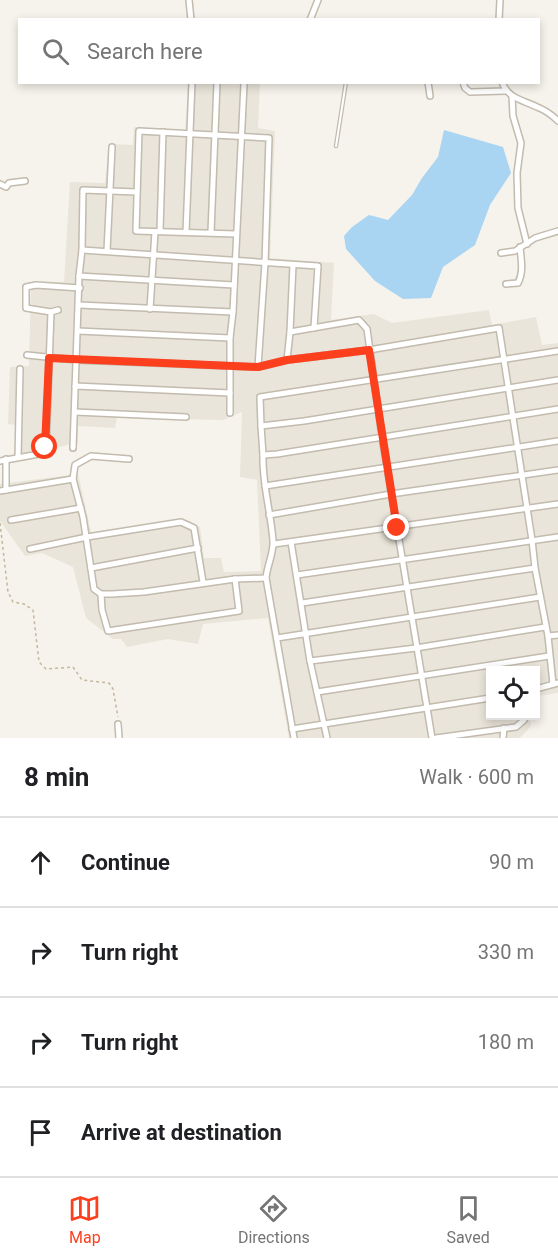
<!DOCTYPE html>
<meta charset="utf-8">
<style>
:root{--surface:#fff;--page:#f2f2f2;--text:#202124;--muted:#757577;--line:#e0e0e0;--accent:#fc3f1d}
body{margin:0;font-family:Roboto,sans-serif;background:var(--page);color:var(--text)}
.controls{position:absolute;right:18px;bottom:18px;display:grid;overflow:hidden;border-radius:0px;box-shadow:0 3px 9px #0003}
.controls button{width:54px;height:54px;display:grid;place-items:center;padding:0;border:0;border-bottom:2px solid var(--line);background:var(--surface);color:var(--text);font:30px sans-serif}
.stop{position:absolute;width:18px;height:18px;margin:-14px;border:4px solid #fc3f1d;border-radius:50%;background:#fff}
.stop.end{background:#fc3f1d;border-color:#fff;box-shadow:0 2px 6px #0008}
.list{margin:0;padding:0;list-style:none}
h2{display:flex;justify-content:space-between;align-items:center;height:78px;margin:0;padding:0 24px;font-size:26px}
h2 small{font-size:20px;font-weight:400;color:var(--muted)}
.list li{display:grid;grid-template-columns:39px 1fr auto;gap:18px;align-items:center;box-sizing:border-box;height:90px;padding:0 24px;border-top:2px solid var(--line)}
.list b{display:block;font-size:22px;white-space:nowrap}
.list em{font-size:20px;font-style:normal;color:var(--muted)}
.icon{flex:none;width:33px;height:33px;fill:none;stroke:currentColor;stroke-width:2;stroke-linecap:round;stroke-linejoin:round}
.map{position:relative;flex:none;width:558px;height:738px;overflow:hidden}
.search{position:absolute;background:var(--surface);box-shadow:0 3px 9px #0003;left:18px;right:18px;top:18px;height:66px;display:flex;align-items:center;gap:15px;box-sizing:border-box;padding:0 21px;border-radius:0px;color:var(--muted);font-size:22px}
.sheet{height:438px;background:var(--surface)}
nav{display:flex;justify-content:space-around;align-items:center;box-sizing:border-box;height:84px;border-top:2px solid var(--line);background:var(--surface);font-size:16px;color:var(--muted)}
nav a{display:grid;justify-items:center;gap:3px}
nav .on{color:var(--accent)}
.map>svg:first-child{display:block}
</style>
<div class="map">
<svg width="558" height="738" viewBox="0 0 558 738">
<rect width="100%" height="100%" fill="#f6f3ec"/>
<polygon fill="#eae5da" points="242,82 260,84 258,128 275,131 270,258 334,263 331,320 374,314 392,323 489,310 492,325 536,317 542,345 558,343 558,693 536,696 536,670 490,670 490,716 529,716 531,726 520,738 289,738 268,618 203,624 198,644 168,639 127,647 121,639 113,639 86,618 73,567 42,553 25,556 0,521 0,484 78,474 92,536 186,521 200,527 204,558 221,558 224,572 261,571 257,480 240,477 242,412 223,420 117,418 115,428 78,426 78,442 53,449 48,455 16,461 18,425 8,424 10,367 29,366 31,282 64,282 70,182 105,183 109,144 133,145 134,127 185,130 188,83"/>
<polygon fill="#a9d4f2" points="444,130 503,147 511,173 490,205 475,245 443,267 431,298 403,299 375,281 346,249 344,236 352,227 369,215 388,220 412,195 422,178 438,157"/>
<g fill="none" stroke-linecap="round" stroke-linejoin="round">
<defs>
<polyline id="service" points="336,146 346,82"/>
<g id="minor">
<polyline points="189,0 191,20"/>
<polyline points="310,20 318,0"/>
<polyline points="499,20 500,0"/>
<polyline points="428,82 430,96"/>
<polyline points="463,82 465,88 470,92 505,91"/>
<path d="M502 82C508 99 523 100 537 107 545 110 552 115 558 121"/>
<polyline points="512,96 513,116 521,143 517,173 518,208 527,244"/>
<polyline points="0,184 6,187 9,183 25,181"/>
<polyline points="160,231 163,132"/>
<polyline points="186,232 192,82"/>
<polyline points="211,232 217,83"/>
<polyline points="236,234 136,231 139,131 269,138 265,263 258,367"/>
<polyline points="82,250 318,266 314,328"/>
<polyline points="107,251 112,147"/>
<polyline points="501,253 515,251 535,238 558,231"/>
<polyline points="79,276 234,285"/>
<path d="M506 284 518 283C524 272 521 259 520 247"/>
<polyline points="79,305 233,312"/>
<polyline points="150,309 155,232"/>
<polyline points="58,310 51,312 26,308 26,287 36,285 80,288"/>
<polyline points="78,331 230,338"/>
<polyline points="290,332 293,265"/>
<polyline points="27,355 76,360 258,367 287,360 369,350 499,328 532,540 535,568 548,636 553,684"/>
<polyline points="287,360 290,332 359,320 367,329 382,437 432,738"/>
<polyline points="558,380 304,421 261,426 263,455 277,454 558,409"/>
<polyline points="75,386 230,393"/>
<polyline points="75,412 186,417"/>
<polyline points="230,413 230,338 233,312 244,84"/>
<polyline points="261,426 260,397 558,351"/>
<polyline points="73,448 79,276 82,250 83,190 137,192"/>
<path d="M263 455C262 484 271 512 273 541 274 552 267 566 266 578L294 738"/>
<polyline points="18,457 20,369"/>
<polyline points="129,459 91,456 75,465 73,479 83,517 94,589 101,594 112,594 144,592 235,579 266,578"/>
<polyline points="0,461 39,454 46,447 51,312"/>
<polyline points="265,486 558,441"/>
<polyline points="6,490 6,459"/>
<polyline points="0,491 73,479"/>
<polyline points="269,515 391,494 558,470"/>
<polyline points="11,520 81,508"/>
<polyline points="291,542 310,661 327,738"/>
<polyline points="274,544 558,504"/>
<polyline points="30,549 87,537 181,522 194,528 203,582"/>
<polyline points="91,568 198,548"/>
<polyline points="297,575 558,537"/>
<polyline points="101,594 102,610 108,631 239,611 235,579"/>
<polyline points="302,603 535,568"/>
<polyline points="548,636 558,635"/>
<polyline points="277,638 540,597"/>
<polyline points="310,661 416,648 545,627"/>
<polyline points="536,689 558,683"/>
<polyline points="317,692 549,656"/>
<polyline points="118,724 119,738"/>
<polyline points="292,729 490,698"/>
<polyline points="436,738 516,727 524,720 524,716"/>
<polyline points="503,738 504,728"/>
</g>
</defs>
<use href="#service" stroke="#c2bbae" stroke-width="4.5"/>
<use href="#minor" stroke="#c2bbae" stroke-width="8"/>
<polyline stroke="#c4b79f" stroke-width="1.5" stroke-dasharray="3 3" stroke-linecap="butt" points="0,523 8,592 13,602 24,604 33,610 39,662 46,669 73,667 82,680 109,683 113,689 118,717"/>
<use href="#service" stroke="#fff" stroke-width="2"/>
<use href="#minor" stroke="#fff" stroke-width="5"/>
</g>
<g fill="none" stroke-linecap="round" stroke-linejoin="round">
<polyline stroke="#fc3f1d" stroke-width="8" points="45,447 49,358 258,367 287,360 369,350 397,528"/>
</g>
</svg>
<div class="controls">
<button><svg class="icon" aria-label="locate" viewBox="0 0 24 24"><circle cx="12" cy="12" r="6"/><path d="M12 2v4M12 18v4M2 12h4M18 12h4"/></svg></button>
</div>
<div class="stop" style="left:45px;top:447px"></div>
<div class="stop end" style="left:397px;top:528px"></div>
<div class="search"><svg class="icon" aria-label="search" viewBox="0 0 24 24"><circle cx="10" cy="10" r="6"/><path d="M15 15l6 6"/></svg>Search here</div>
</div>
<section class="sheet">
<h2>8 min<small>Walk · 600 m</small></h2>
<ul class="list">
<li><svg class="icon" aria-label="ahead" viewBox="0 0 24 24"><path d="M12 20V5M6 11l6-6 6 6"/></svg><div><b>Continue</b></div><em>90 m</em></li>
<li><svg class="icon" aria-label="right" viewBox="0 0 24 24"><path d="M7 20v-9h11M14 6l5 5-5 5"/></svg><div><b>Turn right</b></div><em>330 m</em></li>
<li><svg class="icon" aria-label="right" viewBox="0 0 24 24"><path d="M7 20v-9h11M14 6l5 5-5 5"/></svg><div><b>Turn right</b></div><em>180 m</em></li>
<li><svg class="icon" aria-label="arrive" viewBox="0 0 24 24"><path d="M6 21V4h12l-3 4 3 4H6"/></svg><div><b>Arrive at destination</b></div></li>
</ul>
</section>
<nav>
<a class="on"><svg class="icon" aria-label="map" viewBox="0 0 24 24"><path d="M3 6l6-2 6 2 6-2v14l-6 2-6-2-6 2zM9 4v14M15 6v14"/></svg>Map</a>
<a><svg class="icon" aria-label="directions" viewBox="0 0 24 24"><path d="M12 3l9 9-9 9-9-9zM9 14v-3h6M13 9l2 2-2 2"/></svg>Directions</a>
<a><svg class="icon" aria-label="saved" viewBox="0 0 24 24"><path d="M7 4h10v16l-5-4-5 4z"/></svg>Saved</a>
</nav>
